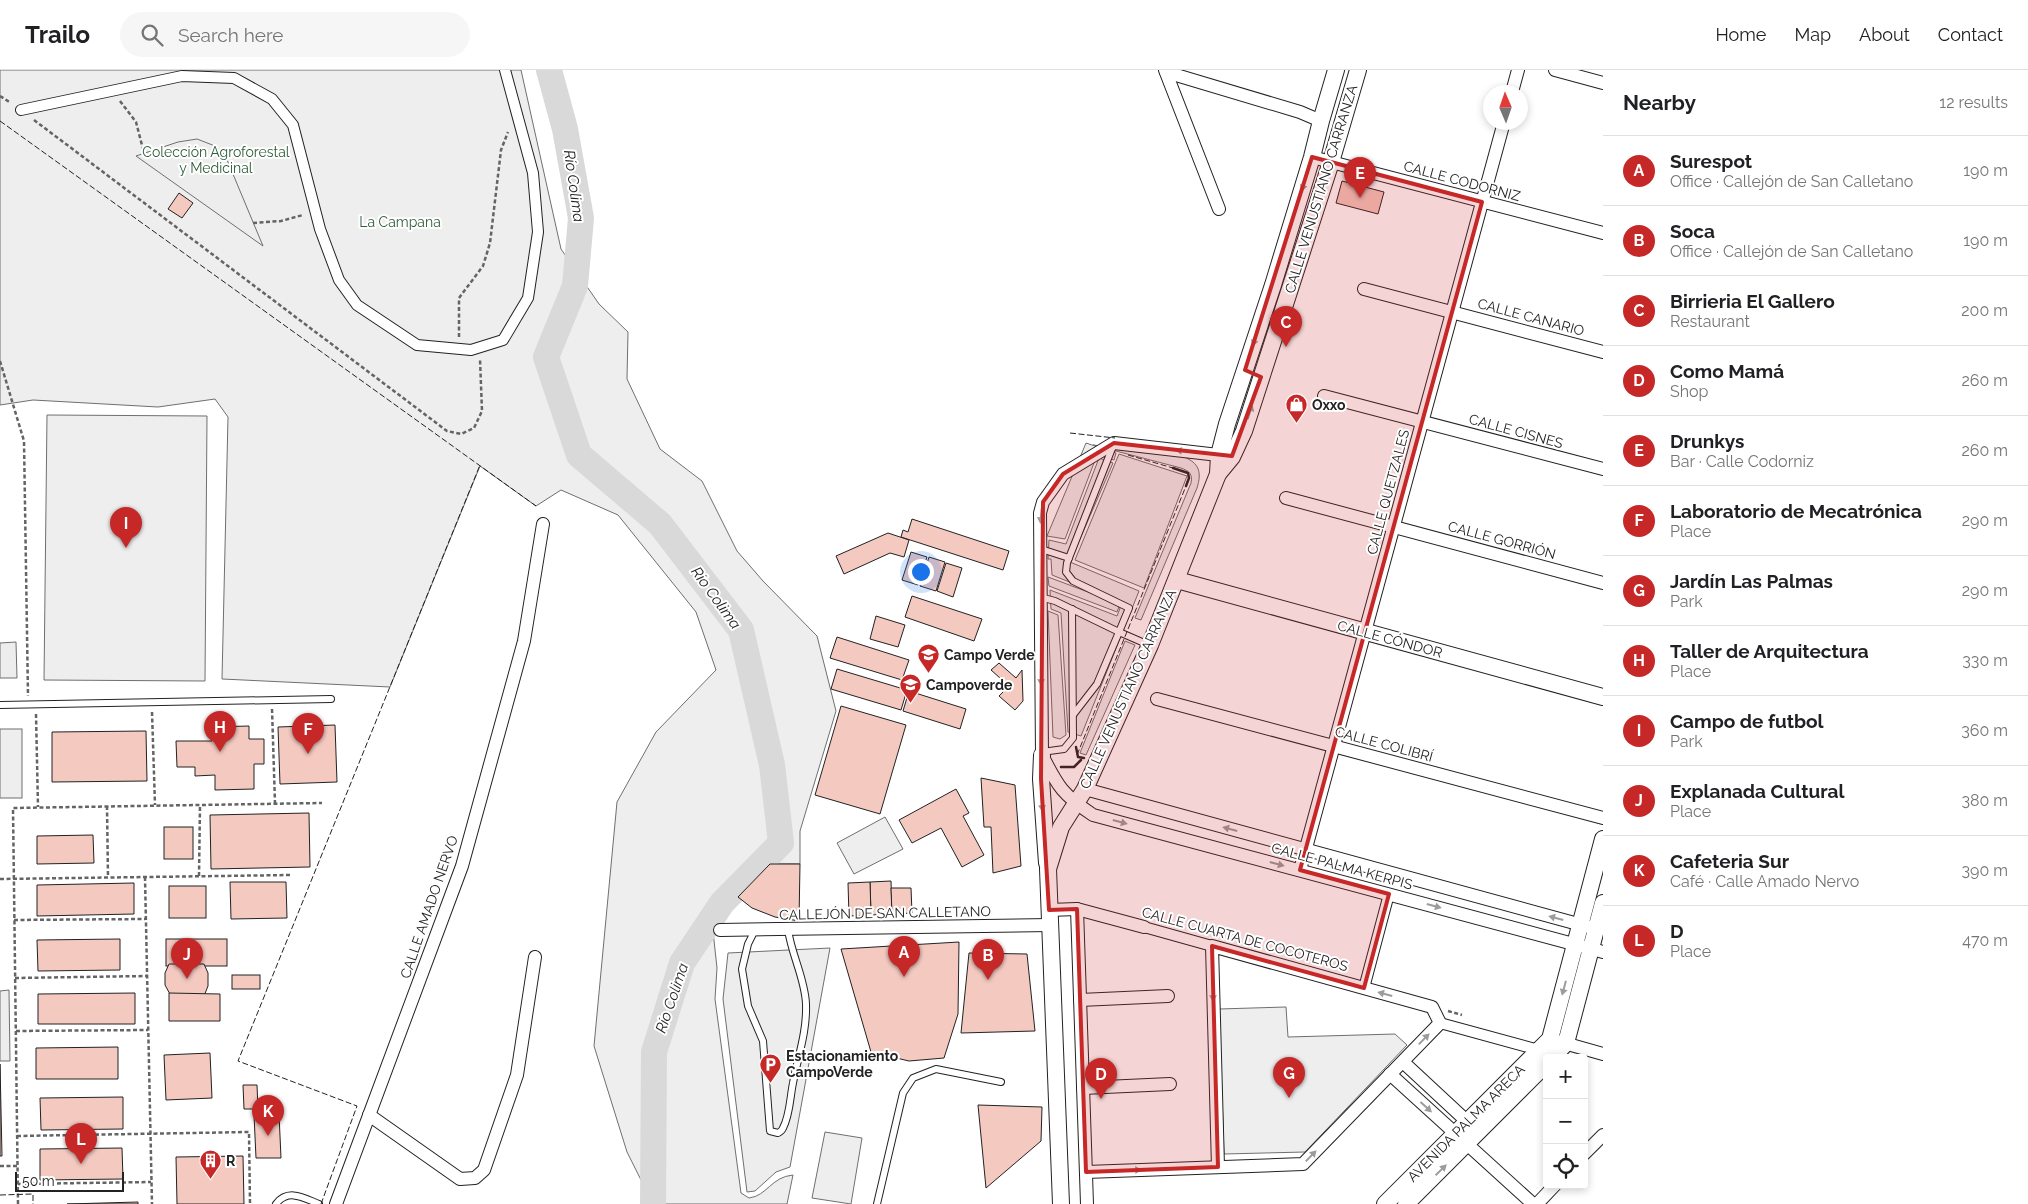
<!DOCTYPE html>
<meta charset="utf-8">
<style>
:root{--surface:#fff;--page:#f6f6f6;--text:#202124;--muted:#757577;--line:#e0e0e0;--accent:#c62828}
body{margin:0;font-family:Raleway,sans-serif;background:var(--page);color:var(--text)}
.controls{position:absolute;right:15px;bottom:15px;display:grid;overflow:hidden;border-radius:5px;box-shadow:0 2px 8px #0003}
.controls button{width:45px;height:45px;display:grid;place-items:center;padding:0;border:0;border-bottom:1px solid var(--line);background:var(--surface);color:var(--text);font:25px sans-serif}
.compass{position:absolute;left:1483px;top:15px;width:45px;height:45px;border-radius:50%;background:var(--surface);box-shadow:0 2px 8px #0003;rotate:358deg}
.scale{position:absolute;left:15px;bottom:12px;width:109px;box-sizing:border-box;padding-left:5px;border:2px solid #222;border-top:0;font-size:14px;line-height:18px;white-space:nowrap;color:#222;-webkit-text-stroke:4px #fff;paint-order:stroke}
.you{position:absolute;left:920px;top:501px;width:18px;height:18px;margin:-12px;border:4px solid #fff;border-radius:50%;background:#1a73e8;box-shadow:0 0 0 8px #1a73e833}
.badge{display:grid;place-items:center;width:32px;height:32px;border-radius:50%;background:var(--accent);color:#fff;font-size:16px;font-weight:700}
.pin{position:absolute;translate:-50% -41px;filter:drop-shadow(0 1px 2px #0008)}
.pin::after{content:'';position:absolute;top:26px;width:18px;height:15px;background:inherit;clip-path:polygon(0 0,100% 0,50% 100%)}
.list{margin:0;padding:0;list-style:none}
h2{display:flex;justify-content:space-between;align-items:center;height:65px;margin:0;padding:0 20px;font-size:21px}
h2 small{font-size:16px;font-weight:400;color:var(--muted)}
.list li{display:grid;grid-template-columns:32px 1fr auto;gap:15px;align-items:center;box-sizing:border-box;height:70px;padding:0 20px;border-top:1px solid var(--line)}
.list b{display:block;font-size:19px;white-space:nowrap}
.list p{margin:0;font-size:16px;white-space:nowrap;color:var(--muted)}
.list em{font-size:16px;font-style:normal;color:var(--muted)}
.icon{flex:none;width:28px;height:28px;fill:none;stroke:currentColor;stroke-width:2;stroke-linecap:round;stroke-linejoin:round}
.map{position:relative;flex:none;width:1603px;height:1134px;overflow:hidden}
header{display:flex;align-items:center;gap:30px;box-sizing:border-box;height:70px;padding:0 25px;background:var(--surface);border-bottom:1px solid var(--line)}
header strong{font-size:24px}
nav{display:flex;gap:28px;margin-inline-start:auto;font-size:18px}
.search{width:350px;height:45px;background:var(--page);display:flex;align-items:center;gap:12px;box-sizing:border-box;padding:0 18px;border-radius:28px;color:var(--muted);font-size:19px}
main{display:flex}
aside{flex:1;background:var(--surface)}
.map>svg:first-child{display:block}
</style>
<header>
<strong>Trailo</strong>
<div class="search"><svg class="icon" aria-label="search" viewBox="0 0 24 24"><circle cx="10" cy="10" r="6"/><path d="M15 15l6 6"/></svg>Search here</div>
<nav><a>Home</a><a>Map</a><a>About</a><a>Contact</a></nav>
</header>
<main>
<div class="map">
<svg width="1603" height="1134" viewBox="0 0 1603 1134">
<rect width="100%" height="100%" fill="#fff"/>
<g fill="#eee" stroke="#6f6f6f">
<path d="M0 0H521L561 179 599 234 628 262 627 309 660 379 702 411 737 481 763 511 817 566 836 641 800 761V794H770L712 852 717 898 715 929 741 1123 749 1128C767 1126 771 1107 793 1105L787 1134H653L627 1082 594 976 617 732 656 662 716 600 696 542 618 445 561 420 536 436 480 396 390 617 222 609 228 347 215 329 158 337 33 330 0 335Z"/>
<polygon points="47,345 207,346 205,611 44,610"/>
<polygon points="1086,373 1116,383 1114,390 1097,385 1065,469 1047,466"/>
<path d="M1093 375 1184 387C1199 393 1202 402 1197 418L1141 550 1135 548 1191 413C1193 404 1189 401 1181 398Z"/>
<polygon points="1119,384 1187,406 1144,518 1075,490"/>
<polygon points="1048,507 1120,534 1117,542 1049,516"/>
<polygon points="1048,541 1058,545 1066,665 1060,669 1053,667"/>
<polygon points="1125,571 1135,575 1086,685 1080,683"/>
<rect x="0" y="659" width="22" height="69"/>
<polygon points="885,747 903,779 854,804 837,773"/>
<polygon points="1286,937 1288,967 1395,964 1407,975 1305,1082 1224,1084 1219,939"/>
<polygon points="825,1062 862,1068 851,1134 812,1128"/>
</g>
<g fill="#ededed" stroke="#6f6f6f">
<polygon points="197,69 215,76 225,85 263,176 136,86 178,72"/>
<polygon points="1099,388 1113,393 1070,492 1139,521 1081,666 1068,662 1061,543 1051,539 1050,520 1117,546 1122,533 1052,505 1051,489 1048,489 1049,470 1066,474"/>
<polygon points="16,572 17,608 0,608 0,573"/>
<polygon points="830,878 790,1097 776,1102 755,1121 747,1122 723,929 728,883"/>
<polygon points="9,920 10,991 0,991 0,921"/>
</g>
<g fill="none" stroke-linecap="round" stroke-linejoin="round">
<polyline stroke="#d9d9d9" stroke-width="26" points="549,0 565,59 581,148 575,216 546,287 579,385 660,454 741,560 772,695 781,773 722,833 682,893 654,982 653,1134"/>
</g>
<g fill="#f3c9c0" stroke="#222">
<polygon points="1342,111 1384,122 1378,144 1336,133"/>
<polygon points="179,123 193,133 182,148 168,139"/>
<polygon points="912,449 1009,481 1003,500 901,467 903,460 908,462"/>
<polygon points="888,463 909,470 904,487 890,483 844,504 836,486"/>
<polygon points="911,482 927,487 918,515 902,510"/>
<polygon points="929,487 945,492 936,521 920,516"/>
<polygon points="946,493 962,498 953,527 937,521"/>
<polygon points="912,526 982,549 974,571 905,547"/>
<polygon points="876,546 905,555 898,577 870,569"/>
<polygon points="837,567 909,590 902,610 830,588"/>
<polygon points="999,593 1016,608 1022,600 1023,631 1015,640 999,626 1009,616 991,600"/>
<polygon points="837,599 907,620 901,640 831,619"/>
<polygon points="909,621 966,639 960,659 903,641"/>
<polygon points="841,636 906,655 880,744 815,725"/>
<polygon points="335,655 337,712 280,714 278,657"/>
<polygon points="249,656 249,669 264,669 264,694 254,694 254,719 215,720 215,705 195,706 195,697 177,697 176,671 212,671 212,657"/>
<polygon points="146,661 147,711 52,712 52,662"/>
<polygon points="981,708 1015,715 1021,796 993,803 991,757 984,757"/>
<polygon points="956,719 969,743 963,746 984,785 962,797 941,758 912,773 899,750"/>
<polygon points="309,743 310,797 211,799 210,745"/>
<rect x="164" y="757" width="29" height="32"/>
<polygon points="93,765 94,793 37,794 37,766"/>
<polygon points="770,794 800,794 799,851 775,847 752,838 738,827"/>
<polygon points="891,811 892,844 871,845 870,812"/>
<polygon points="230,812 286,812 287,848 231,849"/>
<polygon points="870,812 871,845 849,846 848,813"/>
<polygon points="134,813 134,844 37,846 37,815"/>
<rect x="169" y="816" width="37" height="32"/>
<polygon points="891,818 911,818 912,843 892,844"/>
<polygon points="120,869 120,900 38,901 37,870"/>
<rect x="166" y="869" width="61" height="27"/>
<polygon points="959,872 958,944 944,988 909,991 871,982 841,879"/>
<polygon points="969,883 1027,884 1035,961 961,963"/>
<polygon points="169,894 204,894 208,903 208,916 204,926 171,926 165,915 165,903"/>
<rect x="232" y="905" width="28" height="14"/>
<polygon points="135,923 135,954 38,954 38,924"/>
<polygon points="169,923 220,924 220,951 169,951"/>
<polygon points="118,977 118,1009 36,1009 36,978"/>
<polygon points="210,983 212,1028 166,1030 164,985"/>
<polygon points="0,994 2,1086 0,1086"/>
<polygon points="243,1015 257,1015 258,1039 244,1039"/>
<polygon points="123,1027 123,1059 41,1060 40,1028"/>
<polygon points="978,1035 1042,1037 1041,1071 986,1118"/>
<polygon points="279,1044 281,1088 256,1088 254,1045"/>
<polygon points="122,1078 123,1109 40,1110 40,1079"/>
<polygon points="243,1086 244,1134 177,1134 176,1087"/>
<polygon points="138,1132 138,1134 67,1134"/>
</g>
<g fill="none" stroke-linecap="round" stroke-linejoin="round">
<defs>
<g id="service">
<polyline points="1041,479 1069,488"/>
<polyline points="1040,527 1055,531 1119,562 1129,538 1073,511 1066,502 1067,493 1113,376"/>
<polyline points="0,635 331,629"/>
<polyline points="1073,645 1097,614 1119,562 1149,575"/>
<polyline points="1042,682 1064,679 1073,668 1072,539"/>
<path d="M755 860 748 874 742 899 748 936 763 971 770 1061 778 1063C780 1062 782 1061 783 1058 790 1045 790 1027 793 1013 798 986 807 962 806 934 805 908 791 884 788 859"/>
<path d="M276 1134C288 1118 304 1128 319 1134"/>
<polyline points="877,1134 903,1023 913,1008 936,999 1001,1012"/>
</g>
<g id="pedestrian">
<polyline points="21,40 182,6 234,8 272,29 293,55 320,159 339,210 357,235 417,275 471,280 503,270 528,228 538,162 533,103 505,0"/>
<polyline points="1144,857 1212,876"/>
<polyline points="1364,918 1389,824"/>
<polyline points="1440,953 1539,980"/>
</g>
<g id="minor">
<polyline points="1165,0 1219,139"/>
<polyline points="1555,0 1603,13"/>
<polyline points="1166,2 1300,42 1321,51"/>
<polyline points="1512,22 1518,0"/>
<polyline points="1312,87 1603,163"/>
<polyline points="1364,219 1603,282"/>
<polyline points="1324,326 1603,399"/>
<path d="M1227 386 1114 373 1063 404 1043 432 1040 443 1042 685C1058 717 1063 725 1093 745L1603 882"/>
<polyline points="1286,428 1603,513"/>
<polyline points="1157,629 1603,748"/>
<polyline points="1085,719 1589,857"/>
<polyline points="1300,800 1504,52"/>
<polyline points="1077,839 1087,1134"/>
<polyline points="1049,840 1077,839 1144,857"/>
<polyline points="720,860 1050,855"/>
<polyline points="1080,930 1168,926"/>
<polyline points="1557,971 1603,984"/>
<polyline points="1403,992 1473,1057"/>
<polyline points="1390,1004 1533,1134"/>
<polyline points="1083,1018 1170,1014"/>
<polyline points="369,1045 460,1109 475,1108 484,1100 517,1005 535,887"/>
<polyline points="1584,1084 1603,1065"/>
<polyline points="1086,1102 1303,1094 1440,953 1432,937 1212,876 1218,1097"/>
<polyline points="336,1134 462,796 524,571 543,454"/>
<polyline points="1537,1134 1555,1115"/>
</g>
<g id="tertiary">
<polyline points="1218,404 1219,385 1227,354 1273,215 1312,87 1321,51 1336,0"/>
<polyline points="1177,510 1603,627"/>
<polyline points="1042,685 1041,709 1047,793"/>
<polyline points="1552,988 1566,973 1603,833"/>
<polyline points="1061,1134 1048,799 1061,757 1085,719 1150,575 1218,404 1232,387 1244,361 1331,92 1358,0"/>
<polyline points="1385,1134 1550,969 1603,769"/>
<polyline points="1406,1134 1547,993"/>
</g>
</defs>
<use href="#service" stroke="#222" stroke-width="8"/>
<use href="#pedestrian" stroke="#222" stroke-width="12"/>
<use href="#minor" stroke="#222" stroke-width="14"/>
<use href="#tertiary" stroke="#222" stroke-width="18"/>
<g stroke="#646464" stroke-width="2.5" stroke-dasharray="4 2.5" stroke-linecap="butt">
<polyline points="0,26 11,33"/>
<polyline points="120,31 136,52 144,83"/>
<polyline points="34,50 447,361 461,364 474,358 482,341 480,289"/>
<polyline points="253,153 281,151 303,145"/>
<polyline points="459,267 459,228 483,196 490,173 501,80 508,62"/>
<polyline points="0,291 24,371 28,626"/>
<polyline points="272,639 275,733"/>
<polyline points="152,642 155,735"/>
<polyline points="36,644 38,737"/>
<polyline points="107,736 108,807"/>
<polyline points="199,806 200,735"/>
<polyline points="145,807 152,1134"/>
<polyline points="0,809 292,805"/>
<polyline points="14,850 145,849"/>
<polyline points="15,908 147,906"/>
<polyline points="1448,941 1462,945"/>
<polyline points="16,961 148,960"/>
<polyline points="17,1066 249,1062 250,1134"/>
<polyline points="0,1096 18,1096"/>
<polyline points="18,1114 151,1112"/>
<polyline points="18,1134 13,738 322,733"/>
</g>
<use href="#service" stroke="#fff" stroke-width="6"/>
<use href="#pedestrian" stroke="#fff" stroke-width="10"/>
<use href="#minor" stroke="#fff" stroke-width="12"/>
<use href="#tertiary" stroke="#fff" stroke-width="16"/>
<g stroke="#222" stroke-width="1" stroke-dasharray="6 2.5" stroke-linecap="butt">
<polyline points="0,51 536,436"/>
<polyline points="1070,363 1115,368"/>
<polyline points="1128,385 1173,398"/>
<polyline points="1077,685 1186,416"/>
<polyline points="0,1125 33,1124 33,1134"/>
<polyline points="321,1134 357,1036 238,991 480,395"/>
</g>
<g stroke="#222" stroke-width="2.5">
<polyline points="1173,398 1188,403 1189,408 1186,416"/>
<polyline points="1076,677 1078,687 1084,688"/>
<polyline points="1061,697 1074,697 1081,690"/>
</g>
</g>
<defs><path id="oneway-solid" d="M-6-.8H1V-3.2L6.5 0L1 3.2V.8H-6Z" transform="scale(1.25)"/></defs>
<g fill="#9c9c9c">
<use href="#oneway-solid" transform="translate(1304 114) rotate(107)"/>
<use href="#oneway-solid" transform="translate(1255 269) rotate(108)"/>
<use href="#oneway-solid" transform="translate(1250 342) rotate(-72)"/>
<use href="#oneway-solid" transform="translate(1183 381) rotate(-173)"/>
<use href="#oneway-solid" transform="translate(1041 446) rotate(95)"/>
<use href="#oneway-solid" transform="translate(1041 608) rotate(89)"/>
<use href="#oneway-solid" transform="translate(1042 734) rotate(87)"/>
<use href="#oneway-solid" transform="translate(1120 752) rotate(15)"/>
<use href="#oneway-solid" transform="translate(1230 759) rotate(-165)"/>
<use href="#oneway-solid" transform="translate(1277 794) rotate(15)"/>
<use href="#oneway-solid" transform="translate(1434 836) rotate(15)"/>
<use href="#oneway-solid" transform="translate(1556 848) rotate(-165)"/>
<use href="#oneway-solid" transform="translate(1564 918) rotate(105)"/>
<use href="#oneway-solid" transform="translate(1213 924) rotate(89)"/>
<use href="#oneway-solid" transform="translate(1385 924) rotate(-165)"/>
<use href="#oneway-solid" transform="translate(1424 969) rotate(-46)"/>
<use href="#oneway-solid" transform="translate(1426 1037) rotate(42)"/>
<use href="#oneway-solid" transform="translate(1311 1086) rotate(-46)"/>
<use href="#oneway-solid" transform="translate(1134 1100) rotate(-2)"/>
<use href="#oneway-solid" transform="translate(1441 1100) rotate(-44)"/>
</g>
<path fill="#c62828" fill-opacity="0.2" stroke="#c62828" stroke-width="4" stroke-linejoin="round" d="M1312 87 1482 132 1300 800 1389 824 1364 918 1212 876 1218 1097 1086 1102 1077 839 1049 840 1041 709 1043 432 1063 404 1114 373 1232 386 1261 307 1245 300Z"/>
<defs>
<symbol id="shop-pin" viewBox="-11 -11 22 30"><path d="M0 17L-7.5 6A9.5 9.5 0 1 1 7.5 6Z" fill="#c62828" stroke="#fff"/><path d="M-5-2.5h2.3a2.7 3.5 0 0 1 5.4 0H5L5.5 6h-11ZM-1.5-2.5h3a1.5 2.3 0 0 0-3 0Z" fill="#fff"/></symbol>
<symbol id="school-pin" viewBox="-11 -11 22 30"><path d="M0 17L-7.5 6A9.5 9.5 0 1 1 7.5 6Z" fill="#c62828" stroke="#fff"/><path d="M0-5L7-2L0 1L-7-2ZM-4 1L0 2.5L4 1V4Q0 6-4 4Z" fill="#fff"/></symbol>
<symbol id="parking-pin" viewBox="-11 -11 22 30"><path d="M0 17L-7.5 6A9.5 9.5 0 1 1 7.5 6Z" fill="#c62828" stroke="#fff"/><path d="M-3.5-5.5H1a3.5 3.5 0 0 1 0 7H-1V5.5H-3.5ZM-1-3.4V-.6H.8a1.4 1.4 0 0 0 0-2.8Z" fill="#fff"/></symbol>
<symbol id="building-pin" viewBox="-11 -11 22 30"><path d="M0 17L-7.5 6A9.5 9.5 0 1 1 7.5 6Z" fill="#c62828" stroke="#fff"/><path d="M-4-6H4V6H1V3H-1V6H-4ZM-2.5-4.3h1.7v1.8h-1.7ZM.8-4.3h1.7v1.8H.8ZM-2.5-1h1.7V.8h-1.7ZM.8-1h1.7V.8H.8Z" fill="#fff"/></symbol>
</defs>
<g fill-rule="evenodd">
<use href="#shop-pin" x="1284" y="322" width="25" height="34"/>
<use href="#school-pin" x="916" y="572" width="25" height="34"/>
<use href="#school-pin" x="898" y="602" width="25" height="34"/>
<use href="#parking-pin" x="758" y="982" width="25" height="34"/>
<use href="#building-pin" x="198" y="1078" width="25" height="34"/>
</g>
<g text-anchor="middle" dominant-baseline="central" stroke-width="4" stroke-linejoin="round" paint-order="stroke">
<g font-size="14" fill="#2f5e38" stroke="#fff">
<text x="216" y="82">Colección Agroforestal<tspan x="216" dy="16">y Medicinal</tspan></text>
<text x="400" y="152">La Campana</text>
</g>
<g font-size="14" fill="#222" stroke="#fff">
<text transform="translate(1462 111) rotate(15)">CALLE CODORNIZ</text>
<text transform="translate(1321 119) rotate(-73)">CALLE VENUSTIANO CARRANZA</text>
<text transform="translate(1531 247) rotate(15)">CALLE CANARIO</text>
<text transform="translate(1516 361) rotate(15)">CALLE CISNES</text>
<text transform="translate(1388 422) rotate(-75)">CALLE QUETZALES</text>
<text transform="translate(1502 470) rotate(15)">CALLE GORRIÓN</text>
<text transform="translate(1390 569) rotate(15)">CALLE CÓNDOR</text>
<text transform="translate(1128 619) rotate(-66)">CALLE VENUSTIANO CARRANZA</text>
<text transform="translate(1384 674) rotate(15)">CALLE COLIBRÍ</text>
<text transform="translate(1342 796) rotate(15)">CALLE PALMA KERPIS</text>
<text transform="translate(429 837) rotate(-71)">CALLE AMADO NERVO</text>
<text transform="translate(885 843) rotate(-1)">CALLEJÓN DE SAN CALLETANO</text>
<text transform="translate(1245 869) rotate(15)">CALLE CUARTA DE COCOTEROS</text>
<text transform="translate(1466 1053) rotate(-45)">AVENIDA PALMA ARECA</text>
</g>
<g font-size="14" font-weight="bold" fill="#222" stroke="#fff" text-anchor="start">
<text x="1312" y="335">Oxxo</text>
<text x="944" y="585">Campo Verde</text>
<text x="926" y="615">Campoverde</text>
<text x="786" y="986">Estacionamiento<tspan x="786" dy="16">CampoVerde</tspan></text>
<text x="226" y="1091">R</text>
</g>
<g font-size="15" font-style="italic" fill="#222" stroke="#fff">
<text transform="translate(574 116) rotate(82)">Río Colima</text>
<text transform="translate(716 528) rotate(54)">Río Colima</text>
<text transform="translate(672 928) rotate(-71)">Río Colima</text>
</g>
</g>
</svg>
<div class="controls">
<button>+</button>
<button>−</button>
<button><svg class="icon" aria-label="locate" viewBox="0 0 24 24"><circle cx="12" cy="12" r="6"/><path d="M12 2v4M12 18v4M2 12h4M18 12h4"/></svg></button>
</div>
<svg class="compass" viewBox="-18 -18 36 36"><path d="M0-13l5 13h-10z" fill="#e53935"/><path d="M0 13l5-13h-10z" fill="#757577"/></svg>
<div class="scale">50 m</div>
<div class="you"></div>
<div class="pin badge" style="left:904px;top:907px">A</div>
<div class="pin badge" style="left:988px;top:910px">B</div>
<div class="pin badge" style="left:1286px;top:277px">C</div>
<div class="pin badge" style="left:1101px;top:1029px">D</div>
<div class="pin badge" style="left:1360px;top:128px">E</div>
<div class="pin badge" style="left:308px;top:684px">F</div>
<div class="pin badge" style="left:1289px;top:1028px">G</div>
<div class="pin badge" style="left:220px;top:682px">H</div>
<div class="pin badge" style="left:126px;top:478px">I</div>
<div class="pin badge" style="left:187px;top:909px">J</div>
<div class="pin badge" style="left:268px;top:1066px">K</div>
<div class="pin badge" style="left:81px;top:1094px">L</div>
</div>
<aside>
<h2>Nearby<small>12 results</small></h2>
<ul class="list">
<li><span class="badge">A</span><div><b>Surespot</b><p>Office · Callejón de San Calletano</p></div><em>190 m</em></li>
<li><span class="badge">B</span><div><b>Soca</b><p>Office · Callejón de San Calletano</p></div><em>190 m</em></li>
<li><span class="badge">C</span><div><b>Birrieria El Gallero</b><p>Restaurant</p></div><em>200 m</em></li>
<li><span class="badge">D</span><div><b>Como Mamá</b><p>Shop</p></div><em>260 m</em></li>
<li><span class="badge">E</span><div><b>Drunkys</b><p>Bar · Calle Codorniz</p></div><em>260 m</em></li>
<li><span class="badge">F</span><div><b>Laboratorio de Mecatrónica</b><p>Place</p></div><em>290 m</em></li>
<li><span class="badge">G</span><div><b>Jardín Las Palmas</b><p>Park</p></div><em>290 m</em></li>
<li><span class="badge">H</span><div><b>Taller de Arquitectura</b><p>Place</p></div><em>330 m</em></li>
<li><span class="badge">I</span><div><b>Campo de futbol</b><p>Park</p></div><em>360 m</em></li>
<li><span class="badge">J</span><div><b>Explanada Cultural</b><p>Place</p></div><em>380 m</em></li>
<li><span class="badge">K</span><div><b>Cafeteria Sur</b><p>Café · Calle Amado Nervo</p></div><em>390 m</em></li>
<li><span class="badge">L</span><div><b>D</b><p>Place</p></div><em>470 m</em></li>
</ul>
</aside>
</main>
